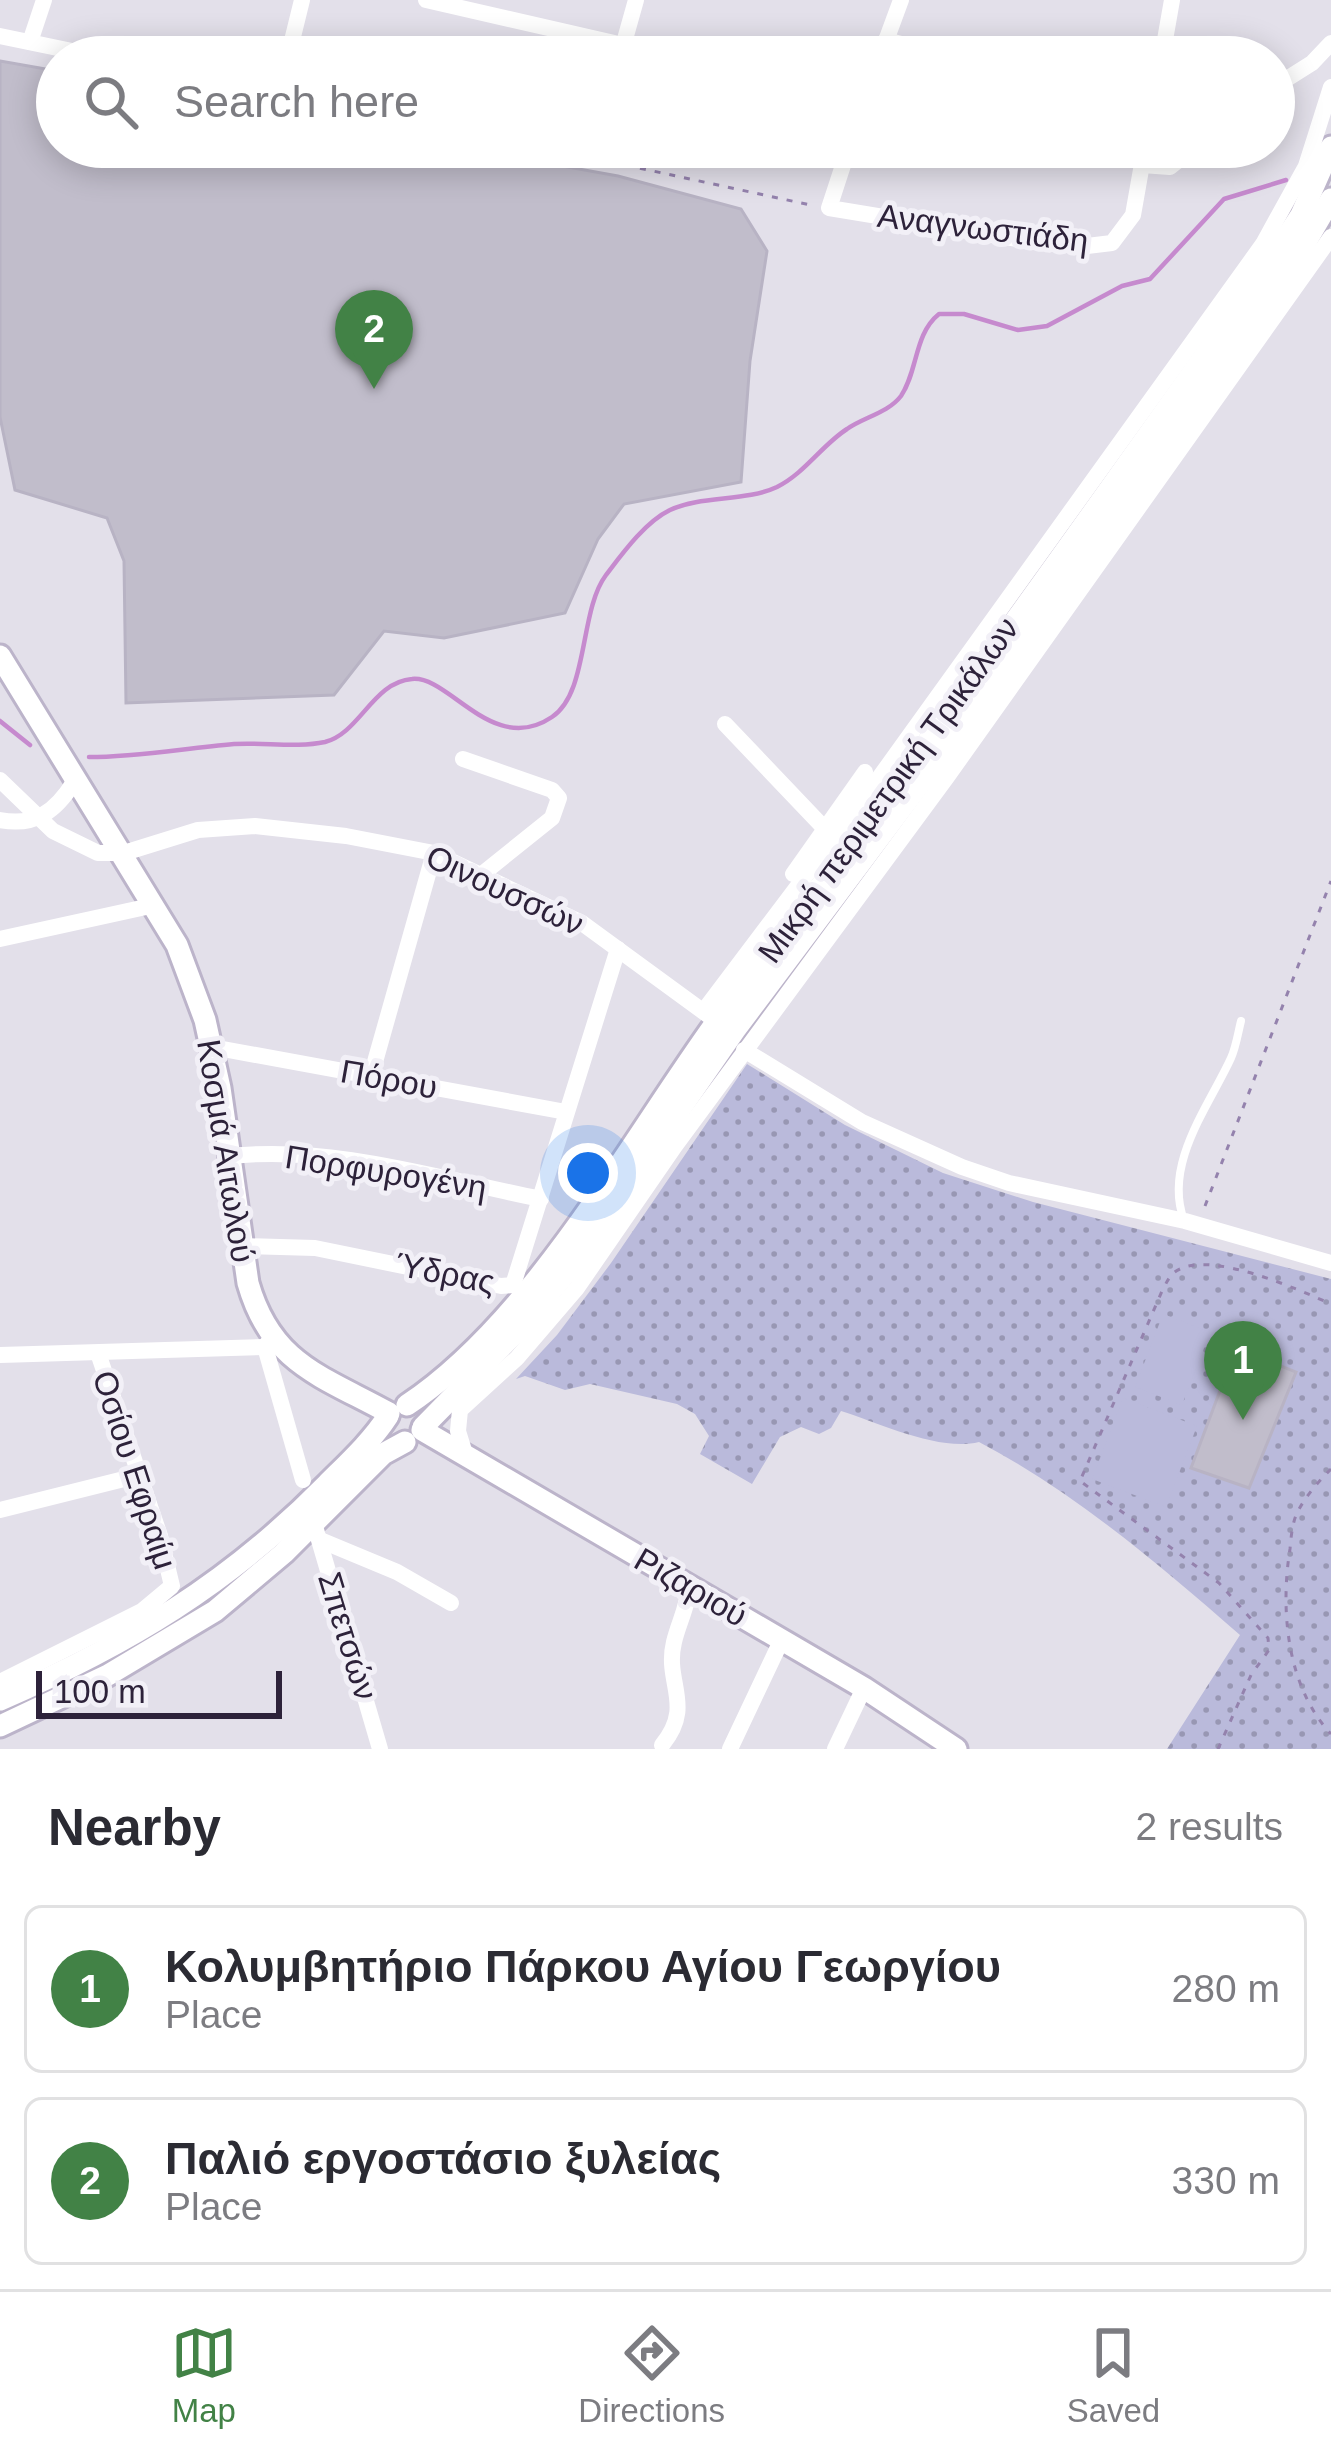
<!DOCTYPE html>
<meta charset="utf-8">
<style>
:root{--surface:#fff;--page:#f7f7f7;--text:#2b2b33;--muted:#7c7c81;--line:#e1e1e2;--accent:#428246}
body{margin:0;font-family:Helvetica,sans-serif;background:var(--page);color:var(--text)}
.scale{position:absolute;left:36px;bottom:30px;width:246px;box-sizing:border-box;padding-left:12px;border:6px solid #2d223a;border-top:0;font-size:33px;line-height:42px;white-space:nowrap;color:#2d223a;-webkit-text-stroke:9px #f2f0f7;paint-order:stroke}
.you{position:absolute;left:588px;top:1173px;width:42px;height:42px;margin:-30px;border:9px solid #fff;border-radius:50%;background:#1a73e8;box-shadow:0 0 0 18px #1a73e833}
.badge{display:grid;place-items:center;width:78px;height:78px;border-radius:50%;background:var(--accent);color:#fff;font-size:39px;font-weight:700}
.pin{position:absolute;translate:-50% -99px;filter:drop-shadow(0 3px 6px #0008)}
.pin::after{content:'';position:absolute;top:63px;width:42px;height:36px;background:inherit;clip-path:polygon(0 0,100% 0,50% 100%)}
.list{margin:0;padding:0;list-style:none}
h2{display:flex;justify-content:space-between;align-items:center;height:156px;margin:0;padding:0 48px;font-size:51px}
h2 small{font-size:39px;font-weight:400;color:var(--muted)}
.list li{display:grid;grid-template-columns:78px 1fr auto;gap:36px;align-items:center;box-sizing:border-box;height:168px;margin:0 24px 24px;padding:0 24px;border:3px solid var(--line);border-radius:18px}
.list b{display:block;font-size:45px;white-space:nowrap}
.list p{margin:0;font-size:39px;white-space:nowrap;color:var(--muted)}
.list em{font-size:39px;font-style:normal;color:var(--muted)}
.icon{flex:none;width:66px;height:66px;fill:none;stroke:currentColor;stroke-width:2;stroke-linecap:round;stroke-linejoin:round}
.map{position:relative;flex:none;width:1331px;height:1749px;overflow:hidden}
.search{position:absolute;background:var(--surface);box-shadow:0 6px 30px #0003;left:36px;right:36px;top:36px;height:132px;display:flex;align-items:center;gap:30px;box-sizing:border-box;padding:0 42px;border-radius:66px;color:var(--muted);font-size:45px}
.sheet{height:540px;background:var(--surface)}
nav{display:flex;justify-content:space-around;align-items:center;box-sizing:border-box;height:168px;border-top:3px solid var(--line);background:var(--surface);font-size:33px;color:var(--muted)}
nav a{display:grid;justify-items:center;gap:6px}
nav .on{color:var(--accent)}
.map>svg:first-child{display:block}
</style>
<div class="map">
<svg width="1331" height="1749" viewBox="0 0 1331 1749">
<defs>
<pattern id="grass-dots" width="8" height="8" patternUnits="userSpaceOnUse" patternTransform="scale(3)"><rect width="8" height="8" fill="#babadb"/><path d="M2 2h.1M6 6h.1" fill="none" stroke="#9897b3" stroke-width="1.8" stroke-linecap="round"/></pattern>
</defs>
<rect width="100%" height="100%" fill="#e3e0ea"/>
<path fill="url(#grass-dots)" d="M747 1064 845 1125 943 1173 1033 1202 1331 1279V1749H1167L1240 1635C1160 1565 1074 1492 979 1442 940 1452 879 1423 841 1411L831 1428 819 1434 801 1427 780 1437 752 1484 700 1454 709 1436 695 1414 677 1404 590 1384 565 1390 525 1376 516 1379 557 1335 611 1263Z"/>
<g fill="#babadb">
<polygon points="1163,1314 1210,1332 1182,1405 1135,1387"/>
<polygon points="1123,1398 1197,1426 1166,1507 1092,1479"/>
</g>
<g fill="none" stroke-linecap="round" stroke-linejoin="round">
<g stroke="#c68ace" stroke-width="4.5">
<polyline points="0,721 30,745"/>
<path d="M89 757C138 757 185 748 234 744 263 742 297 748 325 742 360 733 373 682 412 679 449 675 493 757 552 717 589 692 579 611 606 575 622 554 645 522 670 510 702 495 745 502 777 487 805 473 822 445 847 429 864 417 888 413 901 396 918 371 914 334 939 314H964L1018 330 1047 326 1122 286 1150 279 1224 199 1286 180"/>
</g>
</g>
<g fill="#c1bdcb" stroke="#b8b3c4" stroke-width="3">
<polygon points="0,61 57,71 57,147 456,147 618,176 741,209 767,251 750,361 741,482 624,504 598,539 565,613 444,638 384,631 334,695 126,703 124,561 107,518 15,490 0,417"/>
<polygon points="1236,1348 1296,1372 1249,1488 1191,1468"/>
</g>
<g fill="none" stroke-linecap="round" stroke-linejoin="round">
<defs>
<g id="secondary">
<path d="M0 656 177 945 205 1020 220 1088 248 1283C271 1364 322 1376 389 1413"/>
<path d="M407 1405C532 1322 628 1145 715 1024 760 963 808 904 853 843 991 658 1123 469 1258 281L1301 215 1331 147"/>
<polyline points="423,1427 518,1330 567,1272 735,1030 958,733 1290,269 1331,199"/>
<polyline points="422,1430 864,1688 956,1749"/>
<path d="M0 1700C127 1645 229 1584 327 1484 348 1463 371 1442 388 1416"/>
<polyline points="0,1726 108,1675 215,1611 284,1553 383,1454 405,1442"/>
</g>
</defs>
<use href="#secondary" stroke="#bcb4ca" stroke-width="27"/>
<g stroke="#9482ad" stroke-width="3" stroke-dasharray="6 9" stroke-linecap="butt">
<polyline points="598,152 639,168 815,206"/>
<polyline points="1205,1206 1331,881"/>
<path d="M1331 1469C1318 1482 1305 1497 1297 1513 1292 1524 1291 1538 1290 1549 1280 1611 1287 1687 1331 1734"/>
<path d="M1218 1749 1251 1675 1269 1650 1268 1638 1219 1583 1080 1481 1162 1291C1167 1282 1170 1273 1180 1269 1215 1252 1297 1289 1331 1304"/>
</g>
<path stroke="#fff" stroke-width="8" d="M1184 1220C1163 1164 1209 1106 1231 1058 1236 1047 1238 1033 1241 1021"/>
<g stroke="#fff" stroke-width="16">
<polyline points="426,0 623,45"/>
<polyline points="0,36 101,57"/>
<polyline points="886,40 950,57"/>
<polyline points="30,42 44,0"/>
<polyline points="288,57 302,0"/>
<polyline points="620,57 636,0"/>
<polyline points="880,57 901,0"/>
<polyline points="1162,57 1172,0"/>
<polyline points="1274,87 1312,63 1331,43"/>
<polyline points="547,147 585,147"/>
<polyline points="849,147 829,208 1042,243 1087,246 1112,243 1133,215 1145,147"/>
<polyline points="1142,165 1170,167 1195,147"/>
<polyline points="725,724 825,829"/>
<polyline points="463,759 552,790 559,798 552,818 481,875"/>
<polyline points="0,780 53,831 98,853 124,853 198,830 255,826 346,836 434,853 582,923 712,1018"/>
<path d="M0 820C35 827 56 811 74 782"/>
<polyline points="793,874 865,772"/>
<polyline points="0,939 155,905"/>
<polyline points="705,1009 871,789 1263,244 1306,166 1331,87"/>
<polyline points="212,1047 566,1112"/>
<polyline points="744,1050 862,1122 962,1167 1009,1183 1185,1221 1331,1263"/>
<polyline points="371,1076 434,853"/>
<path d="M231 1156C334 1145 440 1179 541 1199"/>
<polyline points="242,1246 315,1248 501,1286 513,1285 618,949"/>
<polyline points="271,1338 265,1347 303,1480"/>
<polyline points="0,1355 265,1347"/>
<polyline points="466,1457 458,1431 460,1410 517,1358 577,1288 675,1146 947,777 1331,237"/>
<polyline points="0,1510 140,1475"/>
<polyline points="314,1523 380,1749"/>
<polyline points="320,1540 397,1572 451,1603"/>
<polyline points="0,1682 142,1611 172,1586 160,1536 98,1353"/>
<path d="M662 1745C695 1705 664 1683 674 1642 679 1621 688 1607 689 1585"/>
<polyline points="730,1749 782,1639"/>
<polyline points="835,1749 864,1688"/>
</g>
<use href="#secondary" stroke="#fff" stroke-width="21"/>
</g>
<g text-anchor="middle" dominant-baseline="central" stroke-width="10" stroke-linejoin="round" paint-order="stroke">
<g font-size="33" fill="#2d223a" stroke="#f2f0f7">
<text transform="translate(983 228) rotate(7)">Αναγνωστιάδη</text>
<text transform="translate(888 790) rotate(-54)">Μικρή περιμετρική Τρικάλων</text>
<text transform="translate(505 890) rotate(25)">Οινουσσών</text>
<text transform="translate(389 1079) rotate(10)">Πόρου</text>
<text transform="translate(226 1151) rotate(81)">Κοσμά Αιτωλού</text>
<text transform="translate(386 1172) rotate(9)">Πορφυρογένη</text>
<text transform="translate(445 1273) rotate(11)">Ύδρας</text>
<text transform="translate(135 1470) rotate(72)">Οσίου Εφραίμ</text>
<text transform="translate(691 1587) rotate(30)">Ριζαριού</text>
<text transform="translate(348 1636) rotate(73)">Σπετσών</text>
</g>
</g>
</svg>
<div class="scale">100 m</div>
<div class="you"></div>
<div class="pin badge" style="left:1243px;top:1420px">1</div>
<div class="pin badge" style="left:374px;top:389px">2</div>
<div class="search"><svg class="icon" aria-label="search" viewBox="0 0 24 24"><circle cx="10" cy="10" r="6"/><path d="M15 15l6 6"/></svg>Search here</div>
</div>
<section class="sheet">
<h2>Nearby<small>2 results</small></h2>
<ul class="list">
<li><span class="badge">1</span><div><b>Κολυμβητήριο Πάρκου Αγίου Γεωργίου</b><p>Place</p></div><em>280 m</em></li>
<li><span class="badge">2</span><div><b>Παλιό εργοστάσιο ξυλείας</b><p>Place</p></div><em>330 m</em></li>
</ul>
</section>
<nav>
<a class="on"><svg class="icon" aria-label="map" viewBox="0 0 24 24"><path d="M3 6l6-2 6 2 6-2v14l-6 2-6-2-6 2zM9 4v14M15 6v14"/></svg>Map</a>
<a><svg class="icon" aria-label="directions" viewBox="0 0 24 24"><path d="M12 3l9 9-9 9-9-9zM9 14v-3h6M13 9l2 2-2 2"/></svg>Directions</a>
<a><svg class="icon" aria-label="saved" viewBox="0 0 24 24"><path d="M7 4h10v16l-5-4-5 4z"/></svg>Saved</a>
</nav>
